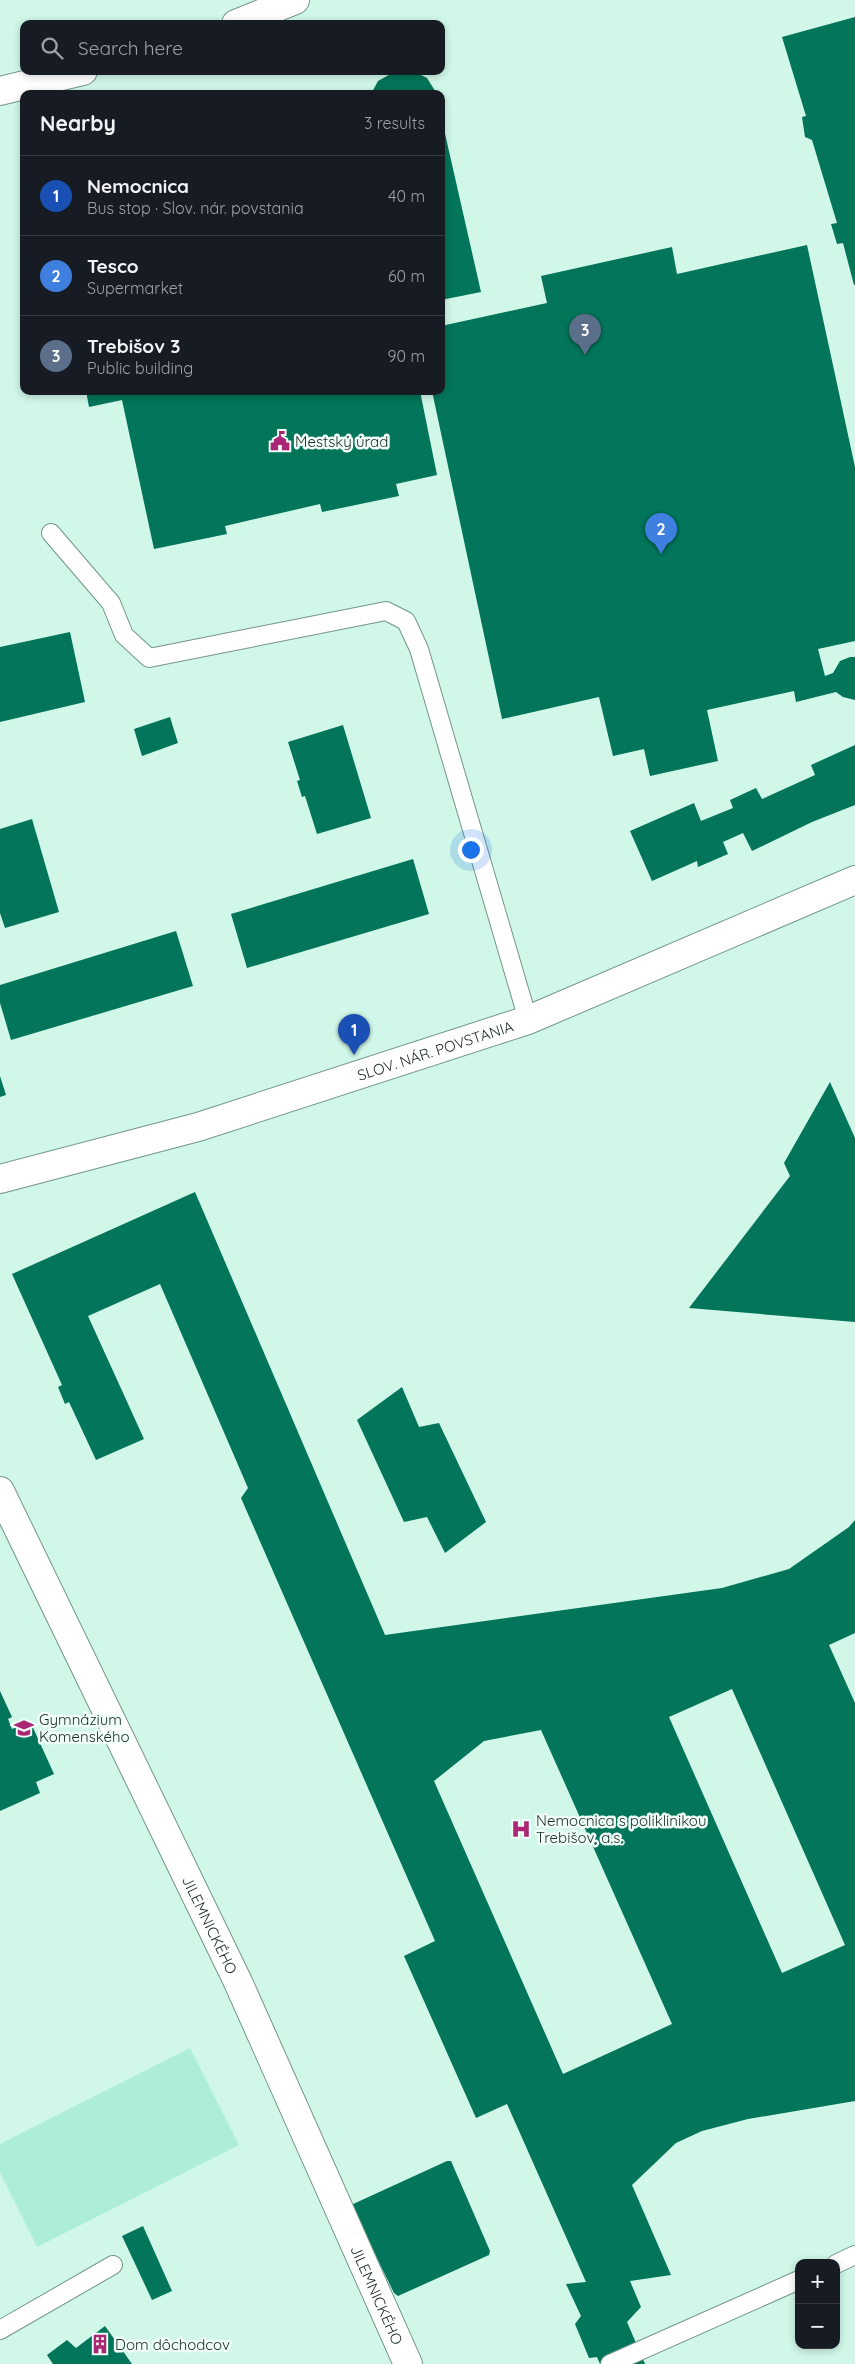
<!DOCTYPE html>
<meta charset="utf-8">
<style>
:root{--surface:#171b24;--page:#20242c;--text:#f1f3f6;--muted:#9ea1a6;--line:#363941;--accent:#d197bc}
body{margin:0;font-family:Quicksand,sans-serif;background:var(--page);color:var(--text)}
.controls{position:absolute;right:15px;bottom:15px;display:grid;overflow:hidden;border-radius:10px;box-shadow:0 2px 8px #0003}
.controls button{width:45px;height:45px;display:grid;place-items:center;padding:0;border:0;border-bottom:1px solid var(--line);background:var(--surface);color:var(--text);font:25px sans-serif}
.you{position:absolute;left:470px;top:849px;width:18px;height:18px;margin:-12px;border:4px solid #fff;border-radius:50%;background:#1a73e8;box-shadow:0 0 0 8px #1a73e833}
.badge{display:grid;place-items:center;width:32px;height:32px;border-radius:50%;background:var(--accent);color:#fff;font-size:16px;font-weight:700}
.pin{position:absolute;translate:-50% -41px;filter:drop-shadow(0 1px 2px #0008)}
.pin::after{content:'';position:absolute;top:26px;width:18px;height:15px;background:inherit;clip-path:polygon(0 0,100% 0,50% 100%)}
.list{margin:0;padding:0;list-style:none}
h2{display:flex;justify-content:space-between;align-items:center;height:65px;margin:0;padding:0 20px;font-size:21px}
h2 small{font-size:16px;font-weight:400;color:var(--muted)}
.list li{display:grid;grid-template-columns:32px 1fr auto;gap:15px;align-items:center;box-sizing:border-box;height:80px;padding:0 20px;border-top:1px solid var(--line)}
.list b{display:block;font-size:19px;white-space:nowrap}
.list p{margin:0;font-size:16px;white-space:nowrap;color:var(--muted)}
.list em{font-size:16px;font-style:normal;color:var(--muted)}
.icon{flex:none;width:28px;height:28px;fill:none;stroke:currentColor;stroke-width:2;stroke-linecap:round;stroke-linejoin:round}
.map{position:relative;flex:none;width:855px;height:2364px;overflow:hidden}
.search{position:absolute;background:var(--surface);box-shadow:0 2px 8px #0003;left:20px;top:20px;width:425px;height:55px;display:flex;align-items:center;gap:12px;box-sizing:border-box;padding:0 18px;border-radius:10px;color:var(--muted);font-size:19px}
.panel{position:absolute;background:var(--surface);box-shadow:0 2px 8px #0003;left:20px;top:90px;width:425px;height:305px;border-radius:10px}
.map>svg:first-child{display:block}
</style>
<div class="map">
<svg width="855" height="2364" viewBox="0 0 855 2364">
<rect width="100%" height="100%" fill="#d0f7e8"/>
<polygon fill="#aeeed6" points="190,2048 239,2145 37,2247 0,2173 0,2144"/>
<g fill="#02755a" fill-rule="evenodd">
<polygon points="855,17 855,285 854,285 843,243 837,244 831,224 837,223 812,140 805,137 802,117 806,116 782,37"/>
<polygon points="396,71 413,71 427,78 437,94 371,94 378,81"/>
<polygon points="441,116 481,292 441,300"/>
<polygon points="807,245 855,467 855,641 818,649 825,676 833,673 840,661 850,657 855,657 855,700 843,697 836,692 796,702 794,691 707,710 718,761 650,776 644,749 613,756 599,697 502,719 432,391 441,391 441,326 547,303 541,276 672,247 677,274"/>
<polygon points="86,391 420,391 437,475 396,484 399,496 322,512 320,504 225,526 227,534 154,549 122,400 89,407"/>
<polygon points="70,632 85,702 0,722 0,647"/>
<polygon points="170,717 178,743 142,756 134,729"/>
<polygon points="343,725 371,818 317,834 305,796 302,797 297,781 300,780 288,742"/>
<polygon points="855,745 855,805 812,822 752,851 743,833 723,842 728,854 698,867 697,861 652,881 630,831 694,803 701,821 733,808 730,800 756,788 762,799 815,775 811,765"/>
<polygon points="32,819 59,912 5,928 0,913 0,829"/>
<polygon points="413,859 429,914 247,968 231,914"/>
<polygon points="176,931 193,986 11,1040 0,1003 0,985"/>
<polygon points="0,1076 6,1095 0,1097"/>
<polygon points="830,1082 855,1138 855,1322 689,1308 790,1176 784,1163"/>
<path d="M195 1192 385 1635 722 1588 789 1569 849 1527 855 1520V1633L829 1645 855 1703V2101L748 2119 702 2131 676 2143 632 2185 671 2275 630 2281 641 2307 627 2322 645 2364H600L597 2357 589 2358 575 2324 581 2316 566 2284 586 2282 507 2104 476 2118 404 1956 435 1941 241 1498 248 1488 160 1284 88 1316 144 1439 96 1460 69 1402 65 1404 58 1387 62 1385 12 1274ZM732 1689 845 1945 782 1973 669 1717ZM541 1730 672 2024 563 2074 434 1781 484 1741Z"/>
<polygon points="402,1387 419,1427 439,1423 486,1522 445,1553 427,1517 404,1522 357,1420"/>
<polygon points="0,1691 12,1717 8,1719 12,1729 30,1721 54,1774 36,1782 40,1793 0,1811"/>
<polygon points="447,2161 451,2161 490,2251 489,2255 398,2296 394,2293 351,2205"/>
<polygon points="143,2226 172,2291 152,2300 122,2236"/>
<polygon points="105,2326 132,2364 53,2364 47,2355 67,2340 76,2348"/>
</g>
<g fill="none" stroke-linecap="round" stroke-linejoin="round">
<defs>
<g id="lane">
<polyline points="51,533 111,603 124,635 149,658 386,611 406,621 419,649 528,1020"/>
<polyline points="836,2264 855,2255"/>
<polyline points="0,2330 113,2265"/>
<polyline points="610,2364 799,2280"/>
</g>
<g id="street">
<path id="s1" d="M0 1179 198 1127 528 1020 855 880"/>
<path id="s2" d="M0 1491 238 1982 408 2364"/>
</g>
<g id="secondary">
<polyline points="236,24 295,0"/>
<polyline points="0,91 83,71"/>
</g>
</defs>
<use href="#lane" stroke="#729688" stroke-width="20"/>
<use href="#street" stroke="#729688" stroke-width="30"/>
<use href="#secondary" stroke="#729688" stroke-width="30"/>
<use href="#lane" stroke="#fff" stroke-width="18"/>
<use href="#street" stroke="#fff" stroke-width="28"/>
<use href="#secondary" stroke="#fff" stroke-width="28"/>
</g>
<defs>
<symbol id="civic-bare" viewBox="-9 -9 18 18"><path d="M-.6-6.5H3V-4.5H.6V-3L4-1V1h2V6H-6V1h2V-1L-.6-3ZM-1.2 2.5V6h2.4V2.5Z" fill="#a92774" stroke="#effef8" stroke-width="2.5" paint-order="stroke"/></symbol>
<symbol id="school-bare" viewBox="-9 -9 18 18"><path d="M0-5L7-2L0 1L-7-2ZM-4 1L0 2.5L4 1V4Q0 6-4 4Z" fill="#a92774" stroke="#effef8" stroke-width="2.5" paint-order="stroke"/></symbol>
<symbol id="hospital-bare" viewBox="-9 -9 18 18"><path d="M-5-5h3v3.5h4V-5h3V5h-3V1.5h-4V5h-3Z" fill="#a92774" stroke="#effef8" stroke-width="2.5" paint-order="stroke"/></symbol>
<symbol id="building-bare" viewBox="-9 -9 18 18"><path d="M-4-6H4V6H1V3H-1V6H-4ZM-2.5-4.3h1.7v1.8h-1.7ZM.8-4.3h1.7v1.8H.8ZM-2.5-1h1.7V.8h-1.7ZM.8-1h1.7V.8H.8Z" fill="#a92774" stroke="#effef8" stroke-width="2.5" paint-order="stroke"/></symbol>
</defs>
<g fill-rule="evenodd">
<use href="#civic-bare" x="266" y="427" width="28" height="28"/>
<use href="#school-bare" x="10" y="1714" width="28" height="28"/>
<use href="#hospital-bare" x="507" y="1815" width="28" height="28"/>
<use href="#building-bare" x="86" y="2330" width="28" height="28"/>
</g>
<g text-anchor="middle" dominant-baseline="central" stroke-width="5" stroke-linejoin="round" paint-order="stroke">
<g font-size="15" fill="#1b2a24" stroke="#effef8" text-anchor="start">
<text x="295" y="441">Mestský úrad</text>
<text x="39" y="1719">Gymnázium<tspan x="39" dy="17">Komenského</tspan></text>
<text x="536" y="1820">Nemocnica s poliklinikou<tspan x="536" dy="17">Trebišov, a.s.</tspan></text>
<text x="115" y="2344">Dom dôchodcov</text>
</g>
<g font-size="15" fill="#1b2a24" stroke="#effef8">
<text stroke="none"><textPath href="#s1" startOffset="454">SLOV. NÁR. POVSTANIA</textPath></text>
<text stroke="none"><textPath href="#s2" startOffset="482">JILEMNICKÉHO</textPath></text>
<text stroke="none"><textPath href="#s2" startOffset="888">JILEMNICKÉHO</textPath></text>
</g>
</g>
</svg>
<div class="controls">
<button>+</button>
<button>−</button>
</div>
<div class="you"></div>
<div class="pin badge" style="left:354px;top:1055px;background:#1a4fb4">1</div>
<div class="pin badge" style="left:661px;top:554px;background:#3f7fe0">2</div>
<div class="pin badge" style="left:585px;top:355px;background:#5c6f8a">3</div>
<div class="search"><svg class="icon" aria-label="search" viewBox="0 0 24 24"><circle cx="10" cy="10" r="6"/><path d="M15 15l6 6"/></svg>Search here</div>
<section class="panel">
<h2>Nearby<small>3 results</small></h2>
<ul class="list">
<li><span class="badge" style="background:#1a4fb4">1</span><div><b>Nemocnica</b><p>Bus stop · Slov. nár. povstania</p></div><em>40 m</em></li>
<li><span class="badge" style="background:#3f7fe0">2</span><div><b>Tesco</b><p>Supermarket</p></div><em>60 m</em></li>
<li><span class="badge" style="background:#5c6f8a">3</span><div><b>Trebišov 3</b><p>Public building</p></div><em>90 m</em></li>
</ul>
</section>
</div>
